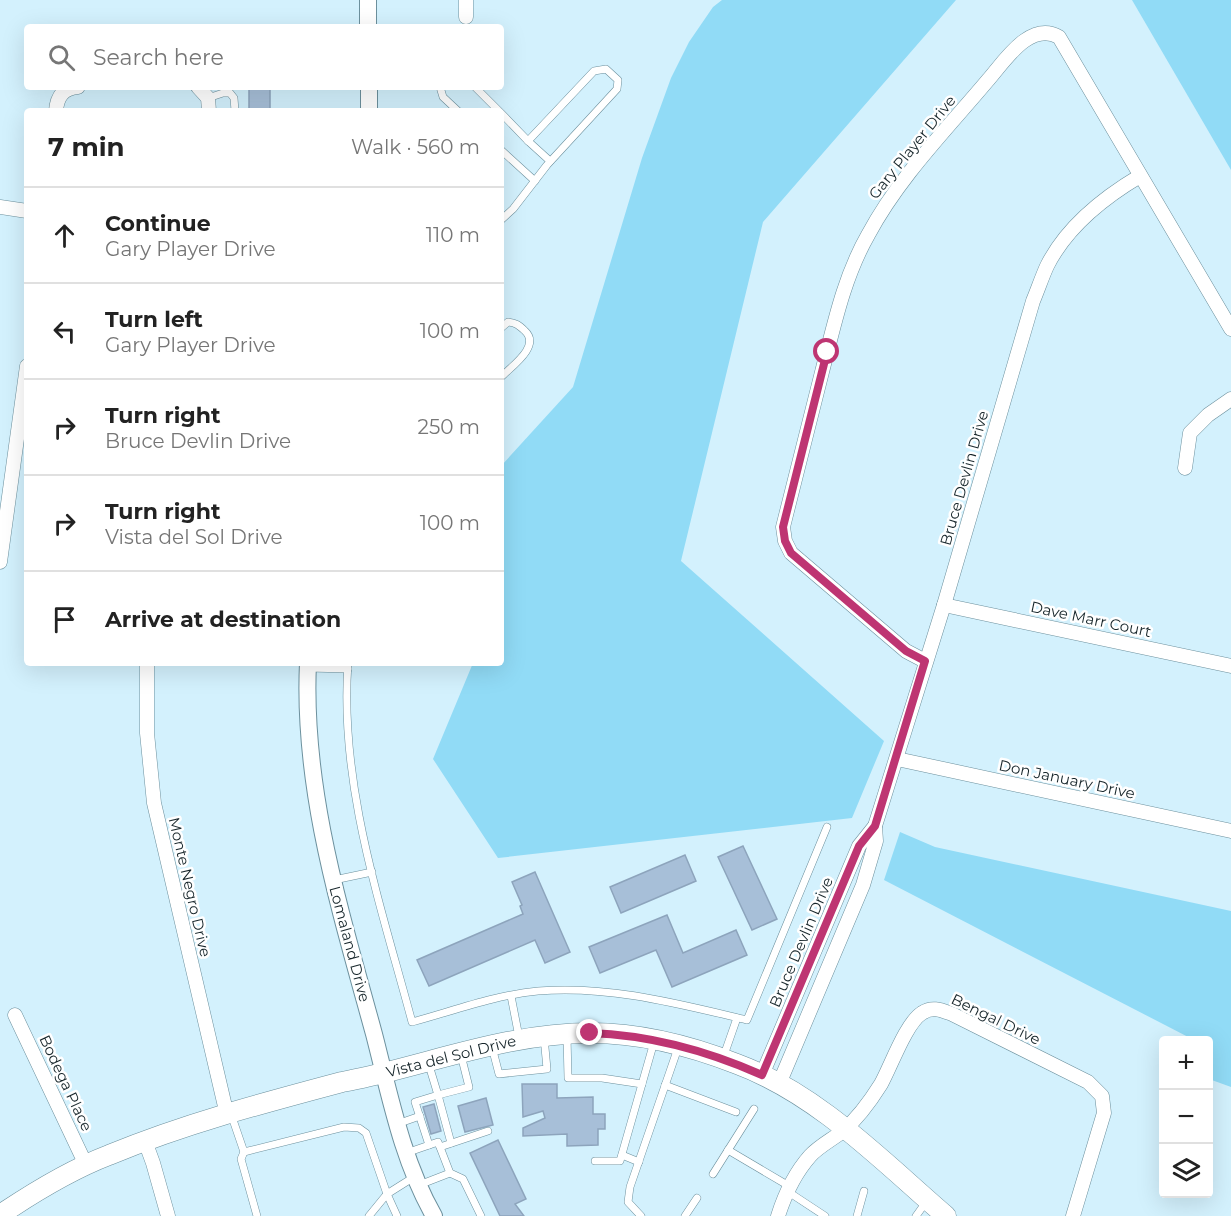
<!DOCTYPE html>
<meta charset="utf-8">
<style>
:root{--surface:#fff;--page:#f2f2f2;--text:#222;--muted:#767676;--line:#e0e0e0}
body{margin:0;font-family:Montserrat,sans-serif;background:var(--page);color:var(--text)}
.controls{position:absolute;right:18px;bottom:18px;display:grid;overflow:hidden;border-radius:6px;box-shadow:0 6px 24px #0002}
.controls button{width:54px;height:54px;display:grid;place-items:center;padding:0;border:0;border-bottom:2px solid var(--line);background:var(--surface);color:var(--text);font:30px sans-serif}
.stop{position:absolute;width:18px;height:18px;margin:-14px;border:4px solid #be3572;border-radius:50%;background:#fff}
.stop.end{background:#be3572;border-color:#fff;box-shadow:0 2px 6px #0008}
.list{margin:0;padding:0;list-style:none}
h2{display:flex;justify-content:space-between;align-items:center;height:78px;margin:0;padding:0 24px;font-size:26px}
h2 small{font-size:20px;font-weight:400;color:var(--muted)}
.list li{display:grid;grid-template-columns:39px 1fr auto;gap:18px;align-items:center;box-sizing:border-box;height:96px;padding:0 24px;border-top:2px solid var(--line)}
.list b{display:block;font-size:22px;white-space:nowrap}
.list p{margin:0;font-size:20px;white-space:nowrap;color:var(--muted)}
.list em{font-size:20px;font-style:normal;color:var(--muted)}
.icon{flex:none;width:33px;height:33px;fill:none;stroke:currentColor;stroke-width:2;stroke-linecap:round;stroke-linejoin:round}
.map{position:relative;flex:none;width:1231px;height:1216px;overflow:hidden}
.search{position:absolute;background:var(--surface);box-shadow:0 6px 24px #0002;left:24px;top:24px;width:480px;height:66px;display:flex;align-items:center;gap:15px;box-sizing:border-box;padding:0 21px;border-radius:6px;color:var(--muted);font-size:22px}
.panel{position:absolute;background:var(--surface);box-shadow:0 6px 24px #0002;left:24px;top:108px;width:480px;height:558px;border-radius:6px}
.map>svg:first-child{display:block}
</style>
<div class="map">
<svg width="1231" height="1216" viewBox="0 0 1231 1216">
<rect width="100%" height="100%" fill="#d3f1fd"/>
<g fill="#91dbf6">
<polygon points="722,0 956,0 763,222 681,561 884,741 852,818 498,858 433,759 473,663 501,663 501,466 573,387 642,158 671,78 689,42 713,7"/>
<polygon points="1132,0 1231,0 1231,170"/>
<polygon points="900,832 935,847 1231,911 1231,1087 1209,1079 1208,1040 1194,1040 884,880"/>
</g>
<g fill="#a7bfd8" stroke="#8da4bc" stroke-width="1.5">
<rect x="249" y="87" width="21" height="24"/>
<polygon points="743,846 777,919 752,930 718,857"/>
<polygon points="685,855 696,881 621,913 610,887"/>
<polygon points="535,872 570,952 545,963 535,940 429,986 417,960 523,914 520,906 522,905 512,882"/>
<polygon points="667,915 683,953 736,930 747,955 672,987 656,950 600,973 589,947"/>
<polygon points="522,1084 557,1084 557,1098 593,1097 593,1114 605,1114 605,1129 598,1129 598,1145 567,1146 567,1134 523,1136 523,1128 545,1118 543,1111 523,1117"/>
<polygon points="486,1098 493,1125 465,1132 458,1106"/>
<polygon points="434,1104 441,1131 431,1134 423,1107"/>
<polygon points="498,1140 526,1199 515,1204 524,1216 500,1216 470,1153"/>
</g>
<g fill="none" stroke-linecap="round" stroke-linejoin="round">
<defs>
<g id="service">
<polyline points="440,87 443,97 458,111"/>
<polyline points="475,87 499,111"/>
<polyline points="208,98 223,93 230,93 234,98 235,111"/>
<polyline points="501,113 528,141 594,71 606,69 618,80 617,89 547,165 513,209 501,220"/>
<polyline points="528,141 550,161"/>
<polyline points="501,150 535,181"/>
<path d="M501 328 508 322C516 323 519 325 525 331 541 346 512 366 501 377"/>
<path d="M348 663C339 785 381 906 412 1022 453 1011 495 995 538 991 608 985 679 1004 747 1020L827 827"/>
<polyline points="308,668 348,669"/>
<polyline points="334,880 372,872"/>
<polyline points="511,996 519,1037"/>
<polyline points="567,1036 568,1078 602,1078 642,1084"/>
<polyline points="492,1047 499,1074 547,1069 544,1037"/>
<polyline points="723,1058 737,1018"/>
<polyline points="428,1062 438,1095 469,1087 461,1055"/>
<polyline points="665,1085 736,1112"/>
<polyline points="231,1114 244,1152 344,1127 359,1128 366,1133 387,1194 397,1216"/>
<polyline points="397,1124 420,1116"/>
<polyline points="429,1145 415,1102 438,1095 451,1143"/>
<polyline points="440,1147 488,1131"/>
<polyline points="728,1150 789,1186"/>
<polyline points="244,1152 241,1159 257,1216"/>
<polyline points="406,1153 438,1142 450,1173 463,1179 481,1216"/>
<polyline points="622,1155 639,1162"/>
<polyline points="595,1161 620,1161 654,1042"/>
<polyline points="713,1174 754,1109"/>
<polyline points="419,1185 450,1173"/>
<polyline points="787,1191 825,1216"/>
<polyline points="369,1216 387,1194 414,1177"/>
<polyline points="641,1216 628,1202 630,1187 678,1048"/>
<polyline points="685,1216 697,1198"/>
<polyline points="857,1216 864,1191"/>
<polyline points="916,1216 926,1202"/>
</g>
<g id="minor">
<polyline points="466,0 466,17"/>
<polyline points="198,87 208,98 209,111"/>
<path d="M56 111C57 97 63 88 78 87"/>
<polyline points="0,207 27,211"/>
<polyline points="1185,468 1190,433 1208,415 1231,399"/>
<polyline points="0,562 27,366"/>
<polyline points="944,605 1231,666"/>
<path d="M925 661 906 651 791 553 785 541 783 527C796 476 809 424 822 372 834 325 844 277 868 235 899 177 946 130 988 80 1004 62 1030 20 1059 37L1231 329"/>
<polyline points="147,663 147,733 154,803 227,1115"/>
<polyline points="897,759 1231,831"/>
<polyline points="15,1015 86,1165"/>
<path d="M762 1075 859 846 875 826 944 605 1033 301C1038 289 1042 277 1047 266 1067 226 1103 198 1140 176"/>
<polyline points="779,1084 863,885 876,841 875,826"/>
<polyline points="145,1141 153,1163 168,1216"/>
<path d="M778 1216C785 1194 795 1173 810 1156 819 1146 833 1139 843 1131 858 1118 871 1100 881 1084 891 1066 906 1023 922 1013 932 1006 941 1010 952 1014L1088 1082 1102 1096 1104 1113 1073 1216"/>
</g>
<g id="tertiary">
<polyline points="368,0 368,27"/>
<polyline points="369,111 369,87"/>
<path d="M308 663C302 790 341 913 374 1034 390 1096 402 1160 434 1216"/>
</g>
<path id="secondary" d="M0 1215C34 1192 70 1170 109 1155 184 1124 263 1103 342 1082 357 1079 372 1076 387 1072 455 1055 520 1033 591 1033 640 1033 691 1046 737 1064 818 1094 882 1161 946 1216"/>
</defs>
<use href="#service" stroke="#6c909d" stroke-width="8"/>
<use href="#minor" stroke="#6c909d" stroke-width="15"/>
<use href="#tertiary" stroke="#6c909d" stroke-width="18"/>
<use href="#secondary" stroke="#6c909d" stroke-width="21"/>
<use href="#service" stroke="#fff" stroke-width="7"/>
<use href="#minor" stroke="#fff" stroke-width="14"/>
<use href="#tertiary" stroke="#fff" stroke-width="16"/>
<use href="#secondary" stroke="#fff" stroke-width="20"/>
</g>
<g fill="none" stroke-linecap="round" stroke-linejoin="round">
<path stroke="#be3572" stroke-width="8" d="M590 1033C650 1035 708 1051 762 1075L859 846 875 826 925 661 906 651 791 553 785 541 783 527 827 352"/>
</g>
<g text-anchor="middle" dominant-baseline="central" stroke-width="5" stroke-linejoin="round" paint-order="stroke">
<g font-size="15" fill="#16252a" stroke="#fff">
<text transform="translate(912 147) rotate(-51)">Gary Player Drive</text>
<text transform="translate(964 478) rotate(-74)">Bruce Devlin Drive</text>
<text transform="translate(1091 619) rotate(12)">Dave Marr Court</text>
<text transform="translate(1067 779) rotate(12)">Don January Drive</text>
<text transform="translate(190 887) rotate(77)">Monte Negro Drive</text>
<text transform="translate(801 942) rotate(-67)">Bruce Devlin Drive</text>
<text transform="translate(350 944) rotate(75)">Lomaland Drive</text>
<text transform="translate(996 1019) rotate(26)">Bengal Drive</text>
<text transform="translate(451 1056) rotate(-14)">Vista del Sol Drive</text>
<text transform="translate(66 1083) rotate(65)">Bodega Place</text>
</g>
</g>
</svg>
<div class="controls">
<button>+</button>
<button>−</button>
<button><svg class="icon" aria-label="layers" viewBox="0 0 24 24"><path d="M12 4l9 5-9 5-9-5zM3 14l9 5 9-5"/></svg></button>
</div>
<div class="stop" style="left:827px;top:352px"></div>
<div class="stop end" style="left:590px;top:1033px"></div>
<div class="search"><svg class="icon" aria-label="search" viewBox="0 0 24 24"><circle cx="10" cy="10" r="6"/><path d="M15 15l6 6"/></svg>Search here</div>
<section class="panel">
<h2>7 min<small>Walk · 560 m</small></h2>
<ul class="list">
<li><svg class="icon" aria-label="ahead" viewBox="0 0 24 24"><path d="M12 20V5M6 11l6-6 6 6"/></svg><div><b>Continue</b><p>Gary Player Drive</p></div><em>110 m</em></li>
<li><svg class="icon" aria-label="left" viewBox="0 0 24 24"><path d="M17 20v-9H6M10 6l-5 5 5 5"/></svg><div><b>Turn left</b><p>Gary Player Drive</p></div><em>100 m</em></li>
<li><svg class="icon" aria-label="right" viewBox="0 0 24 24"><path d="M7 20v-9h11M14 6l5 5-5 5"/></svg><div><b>Turn right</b><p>Bruce Devlin Drive</p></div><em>250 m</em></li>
<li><svg class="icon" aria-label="right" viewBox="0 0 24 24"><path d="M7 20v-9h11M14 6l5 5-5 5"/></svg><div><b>Turn right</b><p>Vista del Sol Drive</p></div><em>100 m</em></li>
<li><svg class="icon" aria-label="arrive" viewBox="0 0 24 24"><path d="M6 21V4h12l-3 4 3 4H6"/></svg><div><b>Arrive at destination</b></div></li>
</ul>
</section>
</div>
